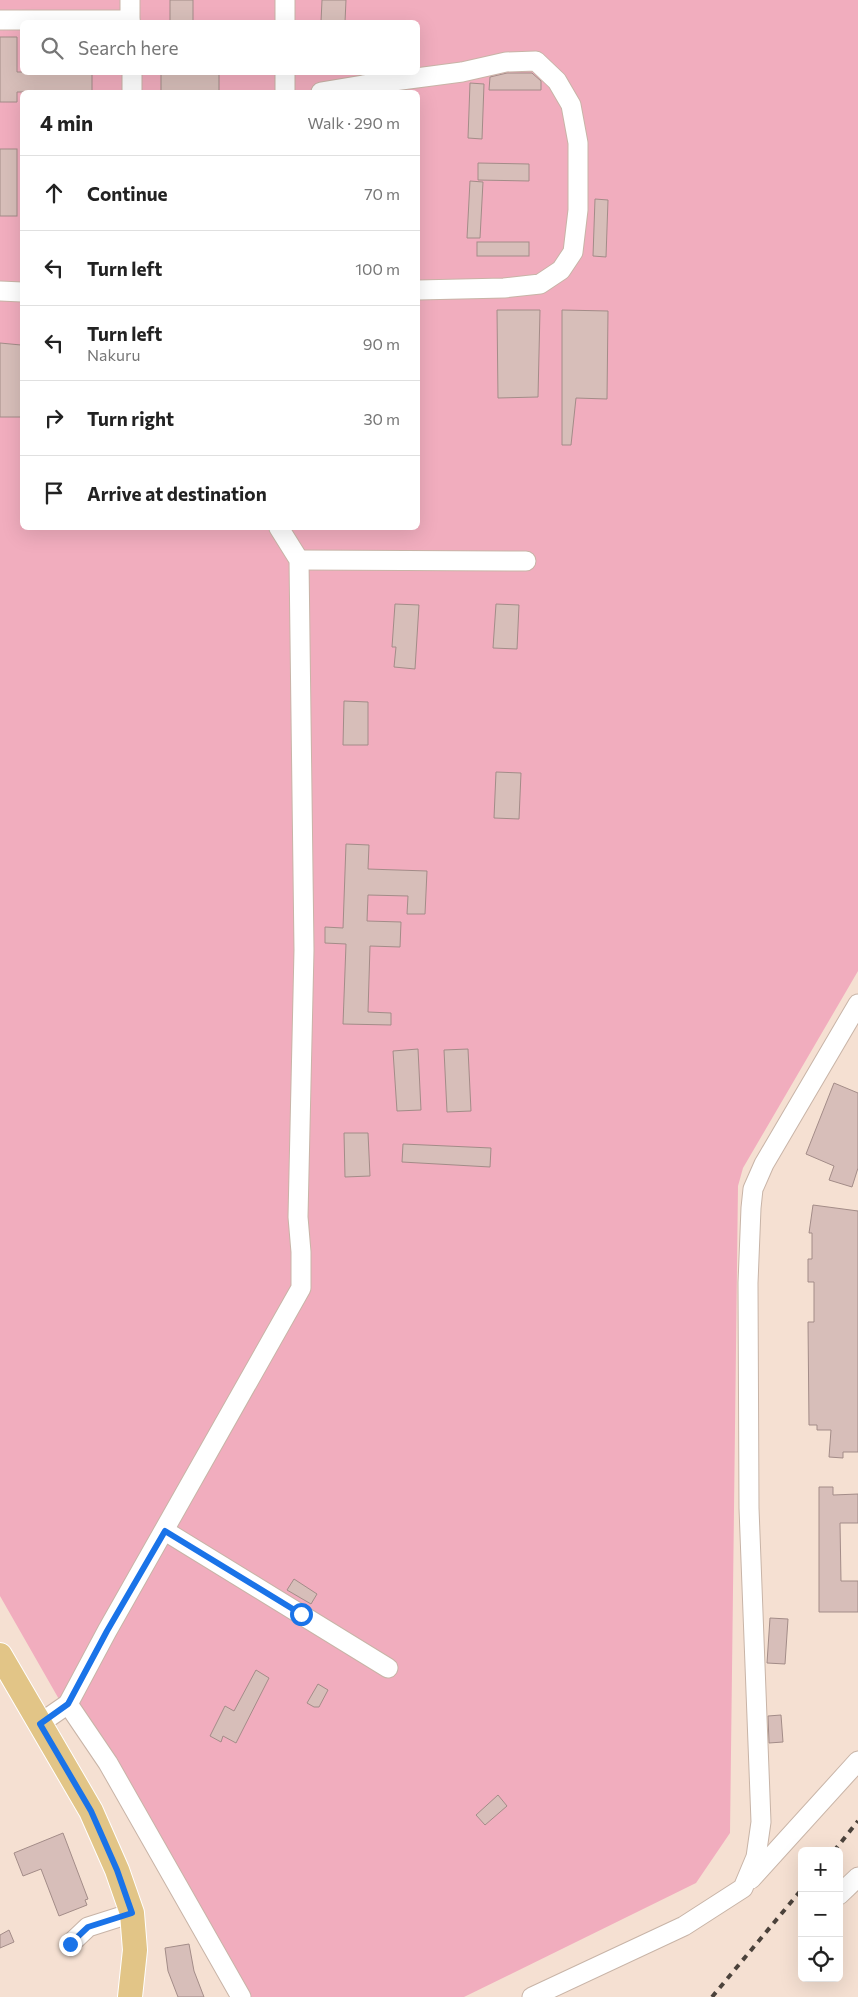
<!DOCTYPE html>
<meta charset="utf-8">
<style>
:root{--surface:#fff;--page:#f2f2f2;--text:#222;--muted:#767676;--line:#e0e0e0}
body{margin:0;font-family:Commissioner,sans-serif;background:var(--page);color:var(--text)}
.controls{position:absolute;right:15px;bottom:15px;display:grid;overflow:hidden;border-radius:8px;box-shadow:0 5px 20px #0002}
.controls button{width:45px;height:45px;display:grid;place-items:center;padding:0;border:0;border-bottom:1px solid var(--line);background:var(--surface);color:var(--text);font:25px sans-serif}
.stop{position:absolute;width:15px;height:15px;margin:-11px;border:4px solid #1a73e8;border-radius:50%;background:#fff}
.stop.end{background:#1a73e8;border-color:#fff;box-shadow:0 1px 5px #0008}
.list{margin:0;padding:0;list-style:none}
h2{display:flex;justify-content:space-between;align-items:center;height:65px;margin:0;padding:0 20px;font-size:21px}
h2 small{font-size:16px;font-weight:400;color:var(--muted)}
.list li{display:grid;grid-template-columns:32px 1fr auto;gap:15px;align-items:center;box-sizing:border-box;height:75px;padding:0 20px;border-top:1px solid var(--line)}
.list b{display:block;font-size:19px;white-space:nowrap}
.list p{margin:0;font-size:16px;white-space:nowrap;color:var(--muted)}
.list em{font-size:16px;font-style:normal;color:var(--muted)}
.icon{flex:none;width:28px;height:28px;fill:none;stroke:currentColor;stroke-width:2;stroke-linecap:round;stroke-linejoin:round}
.map{position:relative;flex:none;width:858px;height:1997px;overflow:hidden}
.search{position:absolute;background:var(--surface);box-shadow:0 5px 20px #0002;left:20px;top:20px;width:400px;height:55px;display:flex;align-items:center;gap:12px;box-sizing:border-box;padding:0 18px;border-radius:8px;color:var(--muted);font-size:19px}
.panel{position:absolute;background:var(--surface);box-shadow:0 5px 20px #0002;left:20px;top:90px;width:400px;height:440px;border-radius:8px}
.map>svg:first-child{display:block}
</style>
<div class="map">
<svg width="858" height="1997" viewBox="0 0 858 1997">
<rect width="100%" height="100%" fill="#f5e0d2"/>
<path fill="#f1adbe" fill-rule="evenodd" d="M0 0H858V971L743 1168 738 1186 730 1833 696 1883 464 1997H247L68 1715 0 1596ZM22 22H418V72H22ZM22 92H418V528H22Z"/>
<g fill="#d7beb9" stroke="#a38c88">
<rect x="170" y="0" width="23" height="22"/>
<polygon points="322,0 346,0 345,22 321,22"/>
<polygon points="0,37 17,37 17,72 92,72 92,92 17,92 17,102 0,102"/>
<polygon points="161,73 219,74 219,92 161,92"/>
<polygon points="507,73 532,73 541,81 541,90 489,90 490,77"/>
<polygon points="470,83 484,84 482,139 468,138"/>
<rect x="0" y="149" width="17" height="67"/>
<polygon points="478,163 529,164 529,181 478,180"/>
<polygon points="470,181 483,182 480,238 467,238"/>
<polygon points="595,199 608,200 606,257 593,256"/>
<rect x="477" y="242" width="52" height="14"/>
<polygon points="497,310 540,310 538,397 498,398"/>
<polygon points="562,310 608,311 607,399 576,398 571,445 562,445"/>
<polygon points="0,343 21,345 22,417 0,417"/>
<polygon points="395,604 419,605 415,669 394,667 396,647 392,647"/>
<polygon points="496,604 519,605 517,649 493,648"/>
<polygon points="344,701 368,702 368,745 343,745"/>
<polygon points="496,772 521,773 519,819 494,818"/>
<polygon points="346,844 369,845 368,869 427,871 425,914 407,914 408,896 368,895 367,921 401,922 400,947 370,946 368,1012 391,1013 391,1025 343,1024 346,944 325,943 325,927 343,928"/>
<polygon points="418,1049 421,1110 397,1111 393,1051"/>
<polygon points="468,1049 471,1111 447,1112 444,1050"/>
<polygon points="834,1083 858,1093 858,1168 852,1187 829,1180 834,1166 806,1154"/>
<polygon points="344,1133 368,1133 370,1176 345,1177"/>
<polygon points="403,1144 491,1148 490,1167 402,1162"/>
<polygon points="813,1205 858,1211 858,1452 843,1452 843,1458 829,1457 831,1430 817,1430 817,1425 809,1425 808,1322 814,1322 814,1282 808,1282 808,1259 812,1259 812,1233 809,1233"/>
<polygon points="819,1487 833,1487 833,1495 858,1494 858,1523 840,1523 841,1581 858,1581 858,1612 819,1612"/>
<polygon points="294,1579 317,1594 311,1604 287,1590"/>
<polygon points="770,1618 788,1619 785,1664 767,1663"/>
<polygon points="256,1670 269,1678 236,1743 223,1736 221,1742 210,1736 225,1706 234,1711"/>
<polygon points="318,1684 328,1690 319,1707 314,1707 307,1703"/>
<polygon points="781,1715 783,1742 769,1743 768,1716"/>
<polygon points="498,1795 507,1806 485,1825 476,1815"/>
<polygon points="63,1833 88,1899 85,1900 87,1905 59,1916 41,1869 23,1876 14,1853"/>
<polygon points="9,1930 14,1942 0,1948 0,1935"/>
<polygon points="189,1944 194,1971 204,1997 178,1997 168,1971 165,1948"/>
</g>
<g fill="none" stroke-linecap="round" stroke-linejoin="round">
<defs>
<g id="minor">
<polyline points="130,0 130,22"/>
<polyline points="0,20 130,20"/>
<polyline points="285,22 285,0"/>
<polyline points="132,72 132,92"/>
<polyline points="285,92 285,72"/>
<polyline points="321,92 363,85 462,72 506,62 536,61 557,81 571,105 578,143 578,210 573,252 561,270 540,284 504,288 418,290"/>
<polyline points="0,291 22,292"/>
<polyline points="299,560 526,561"/>
<polyline points="165,1531 388,1668"/>
<polyline points="68,1704 107,1631 301,1288 301,1252 298,1217 304,950 299,560 279,528"/>
<polyline points="39,1724 68,1704 108,1763 241,1997"/>
<polyline points="751,1879 858,1761"/>
<polyline points="839,1895 858,1877"/>
<polyline points="70,1944 88,1927 132,1913"/>
<polyline points="532,1997 684,1926 743,1888 756,1857 761,1822 749,1508 748,1283 751,1208 753,1189 764,1164 858,1004"/>
</g>
<polyline id="major" points="0,1655 91,1811 117,1870 132,1913 135,1950 130,1997"/>
</defs>
<use href="#minor" stroke="#c8b4a7" stroke-width="21"/>
<use href="#major" stroke="#fff" stroke-width="26"/>
<use href="#minor" stroke="#fff" stroke-width="19"/>
<use href="#major" stroke="#e2c587" stroke-width="24"/>
<g stroke="#4b423b" stroke-width="4" stroke-dasharray="6 6" stroke-linecap="butt">
<polyline points="834,1851 858,1821"/>
<polyline points="712,1997 802,1889"/>
</g>
</g>
<g fill="none" stroke-linecap="round" stroke-linejoin="round">
<polyline stroke="#1a73e8" stroke-width="6" points="70,1944 88,1927 132,1913 117,1870 91,1811 40,1724 68,1704 107,1631 165,1531 301,1614"/>
</g>
</svg>
<div class="controls">
<button>+</button>
<button>−</button>
<button><svg class="icon" aria-label="locate" viewBox="0 0 24 24"><circle cx="12" cy="12" r="6"/><path d="M12 2v4M12 18v4M2 12h4M18 12h4"/></svg></button>
</div>
<div class="stop" style="left:301px;top:1614px"></div>
<div class="stop end" style="left:70px;top:1944px"></div>
<div class="search"><svg class="icon" aria-label="search" viewBox="0 0 24 24"><circle cx="10" cy="10" r="6"/><path d="M15 15l6 6"/></svg>Search here</div>
<section class="panel">
<h2>4 min<small>Walk · 290 m</small></h2>
<ul class="list">
<li><svg class="icon" aria-label="ahead" viewBox="0 0 24 24"><path d="M12 20V5M6 11l6-6 6 6"/></svg><div><b>Continue</b></div><em>70 m</em></li>
<li><svg class="icon" aria-label="left" viewBox="0 0 24 24"><path d="M17 20v-9H6M10 6l-5 5 5 5"/></svg><div><b>Turn left</b></div><em>100 m</em></li>
<li><svg class="icon" aria-label="left" viewBox="0 0 24 24"><path d="M17 20v-9H6M10 6l-5 5 5 5"/></svg><div><b>Turn left</b><p>Nakuru</p></div><em>90 m</em></li>
<li><svg class="icon" aria-label="right" viewBox="0 0 24 24"><path d="M7 20v-9h11M14 6l5 5-5 5"/></svg><div><b>Turn right</b></div><em>30 m</em></li>
<li><svg class="icon" aria-label="arrive" viewBox="0 0 24 24"><path d="M6 21V4h12l-3 4 3 4H6"/></svg><div><b>Arrive at destination</b></div></li>
</ul>
</section>
</div>
